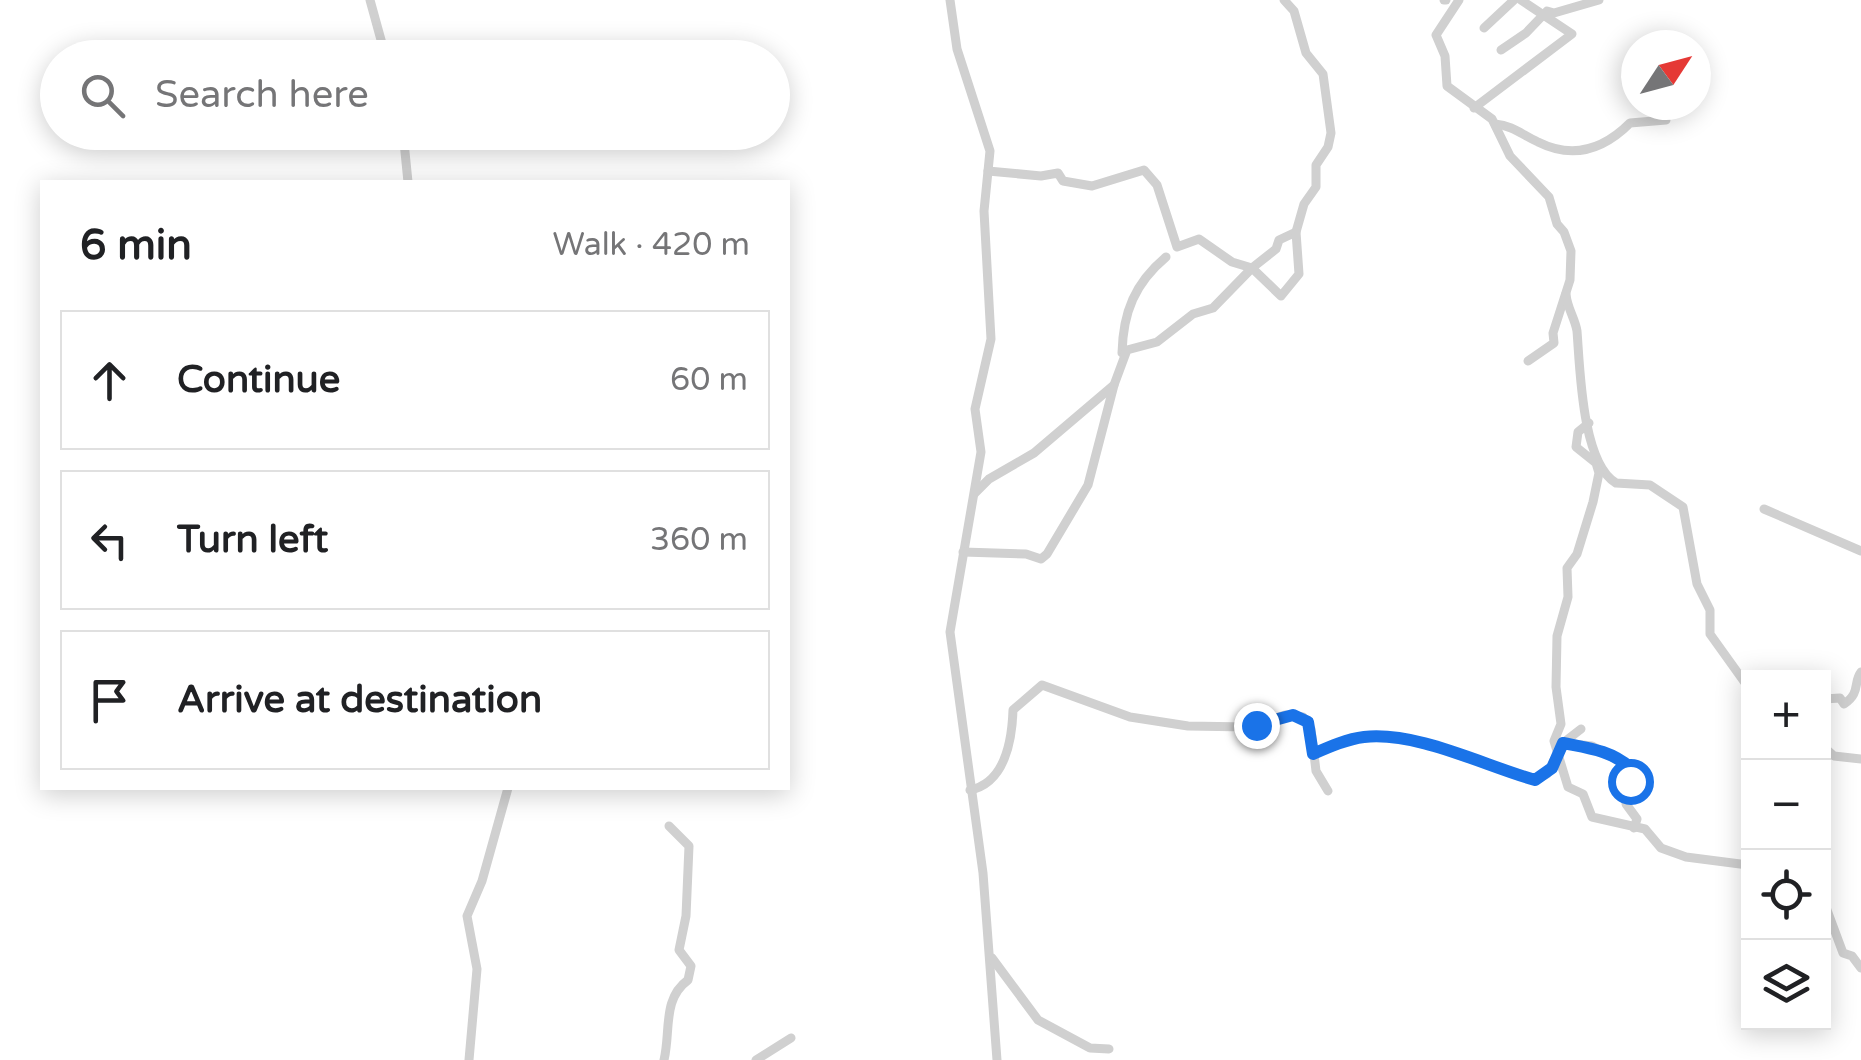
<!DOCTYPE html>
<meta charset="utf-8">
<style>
:root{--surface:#fff;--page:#f6f6f6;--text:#202124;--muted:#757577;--line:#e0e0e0}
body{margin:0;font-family:"Varela Round",sans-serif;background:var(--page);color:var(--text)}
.controls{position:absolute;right:30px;bottom:30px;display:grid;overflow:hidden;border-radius:0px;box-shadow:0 5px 25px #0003}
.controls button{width:90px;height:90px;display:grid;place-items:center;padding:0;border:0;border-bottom:2px solid var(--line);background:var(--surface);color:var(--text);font:50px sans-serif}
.compass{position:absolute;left:1621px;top:30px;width:90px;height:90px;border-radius:50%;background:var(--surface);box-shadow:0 5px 25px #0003;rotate:54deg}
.stop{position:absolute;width:30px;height:30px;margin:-22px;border:8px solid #1a73e8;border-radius:50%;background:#fff}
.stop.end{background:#1a73e8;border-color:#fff;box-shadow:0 2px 10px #0008}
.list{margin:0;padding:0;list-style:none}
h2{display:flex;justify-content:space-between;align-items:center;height:130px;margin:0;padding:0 40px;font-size:42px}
h2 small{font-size:32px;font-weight:400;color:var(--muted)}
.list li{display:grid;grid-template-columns:65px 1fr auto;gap:30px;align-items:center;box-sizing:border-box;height:140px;margin:0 20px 20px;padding:0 20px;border:2px solid var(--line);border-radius:0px}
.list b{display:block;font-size:38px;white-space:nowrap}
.list em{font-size:32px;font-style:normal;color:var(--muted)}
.icon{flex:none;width:55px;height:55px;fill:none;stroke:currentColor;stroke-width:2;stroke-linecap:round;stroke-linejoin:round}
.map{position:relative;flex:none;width:1861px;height:1060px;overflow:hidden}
.search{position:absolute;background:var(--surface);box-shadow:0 5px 25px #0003;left:40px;top:40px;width:750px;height:110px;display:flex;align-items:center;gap:25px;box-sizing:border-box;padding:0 35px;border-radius:55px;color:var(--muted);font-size:38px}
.panel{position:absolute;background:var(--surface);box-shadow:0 5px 25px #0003;left:40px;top:180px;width:750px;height:610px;border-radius:0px}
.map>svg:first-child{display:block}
</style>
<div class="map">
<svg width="1861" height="1060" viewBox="0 0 1861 1060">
<rect width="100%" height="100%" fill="#fff"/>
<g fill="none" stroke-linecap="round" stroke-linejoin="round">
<g stroke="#d0d0d0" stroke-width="9">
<polyline points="370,0 386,58"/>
<polyline points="950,0 957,49 990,151 984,211 991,339 975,409 981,452 950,632 983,873 997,1060"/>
<polyline points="1444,0 1446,0"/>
<polyline points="1459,0 1436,35 1445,56 1447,86 1492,119 1510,156 1549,197 1557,224 1564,232 1571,251 1570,280 1553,333 1554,343 1528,361"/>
<polyline points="1484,28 1514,0"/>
<polyline points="1501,50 1526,33 1547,11 1554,13 1599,0"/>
<polyline points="1474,108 1572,34 1521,0"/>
<path d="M1495 124C1514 126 1522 135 1538 142 1574 160 1604 149 1630 123L1666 120"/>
<polyline points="403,132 408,182"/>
<polyline points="988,171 1041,176 1058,173 1063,181 1092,186 1144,170 1157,185 1177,247 1199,239 1232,262 1252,268 1276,249 1279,240 1296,232"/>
<path d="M1566 294C1567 308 1575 318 1577 331 1580 369 1582 463 1616 483L1650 485 1683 507 1697 584 1710 610V634L1748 687"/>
<path d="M1122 353C1123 312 1135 283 1166 257"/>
<polyline points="1589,423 1578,432 1576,447 1596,463 1599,473 1593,502 1577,554 1567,568 1568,597 1557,636 1556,687 1561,724 1554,741 1568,787 1583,794 1592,817 1645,829 1661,848 1686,857 1748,865"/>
<polyline points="975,493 989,479 1034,453 1114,385 1127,350 1157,342 1193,314 1213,308 1252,268 1281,296 1299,274 1296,232 1304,204 1316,187 1316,165 1328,147 1331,133 1323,74 1306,53 1294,11 1284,0"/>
<polyline points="1764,509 1861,551"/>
<polyline points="963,552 1026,554 1041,559 1047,554 1088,485 1114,385"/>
<path d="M1824 699 1840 698 1844 704C1861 693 1853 682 1861 672"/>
<polyline points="1563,743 1592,746 1631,768 1626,804 1637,819 1634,828"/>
<polyline points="1824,747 1834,756 1861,759"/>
<path d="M1313 754C1329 748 1347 739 1364 737 1417 731 1485 766 1535 780L1547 774 1563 743 1581 729"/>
<path d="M970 790C1005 783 1012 740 1013 710L1042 685 1130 717 1188 726 1248 727 1285 715 1303 717 1311 729 1316 771 1328 791"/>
<polyline points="1824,902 1843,953 1852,956 1861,968"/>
<polyline points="992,958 1038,1020 1090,1048 1109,1049"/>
<polyline points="469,1060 477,969 467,916 482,881 508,788"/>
<path d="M664 1060C671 1031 662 999 688 980L691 966 679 950 686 916 689 846 669 826"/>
<polyline points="756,1060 791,1038"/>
</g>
</g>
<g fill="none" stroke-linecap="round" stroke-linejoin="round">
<path stroke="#1a73e8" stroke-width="12" d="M1256 725 1293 715 1308 722 1313 754C1329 747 1347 739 1364 737 1417 731 1485 766 1535 780L1552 768 1563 743C1588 748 1610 750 1631 768L1630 781"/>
</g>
</svg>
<div class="controls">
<button>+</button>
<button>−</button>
<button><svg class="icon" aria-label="locate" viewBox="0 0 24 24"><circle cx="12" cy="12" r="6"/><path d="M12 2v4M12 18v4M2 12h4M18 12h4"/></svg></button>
<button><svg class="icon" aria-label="layers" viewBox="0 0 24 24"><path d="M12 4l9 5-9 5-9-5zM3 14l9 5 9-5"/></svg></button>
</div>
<svg class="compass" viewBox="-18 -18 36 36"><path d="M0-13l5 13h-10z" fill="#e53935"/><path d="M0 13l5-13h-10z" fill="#757577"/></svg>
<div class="stop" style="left:1630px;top:781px"></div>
<div class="stop end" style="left:1256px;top:725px"></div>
<div class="search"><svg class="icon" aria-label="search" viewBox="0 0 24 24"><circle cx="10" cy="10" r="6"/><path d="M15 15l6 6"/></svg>Search here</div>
<section class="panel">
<h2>6 min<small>Walk · 420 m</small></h2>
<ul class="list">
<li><svg class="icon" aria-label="ahead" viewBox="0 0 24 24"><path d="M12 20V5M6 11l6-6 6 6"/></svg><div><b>Continue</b></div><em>60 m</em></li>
<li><svg class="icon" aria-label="left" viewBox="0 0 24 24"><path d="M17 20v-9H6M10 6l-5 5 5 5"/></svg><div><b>Turn left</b></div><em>360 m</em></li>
<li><svg class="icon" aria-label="arrive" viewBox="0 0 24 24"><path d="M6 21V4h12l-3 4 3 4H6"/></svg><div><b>Arrive at destination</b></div></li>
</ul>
</section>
</div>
